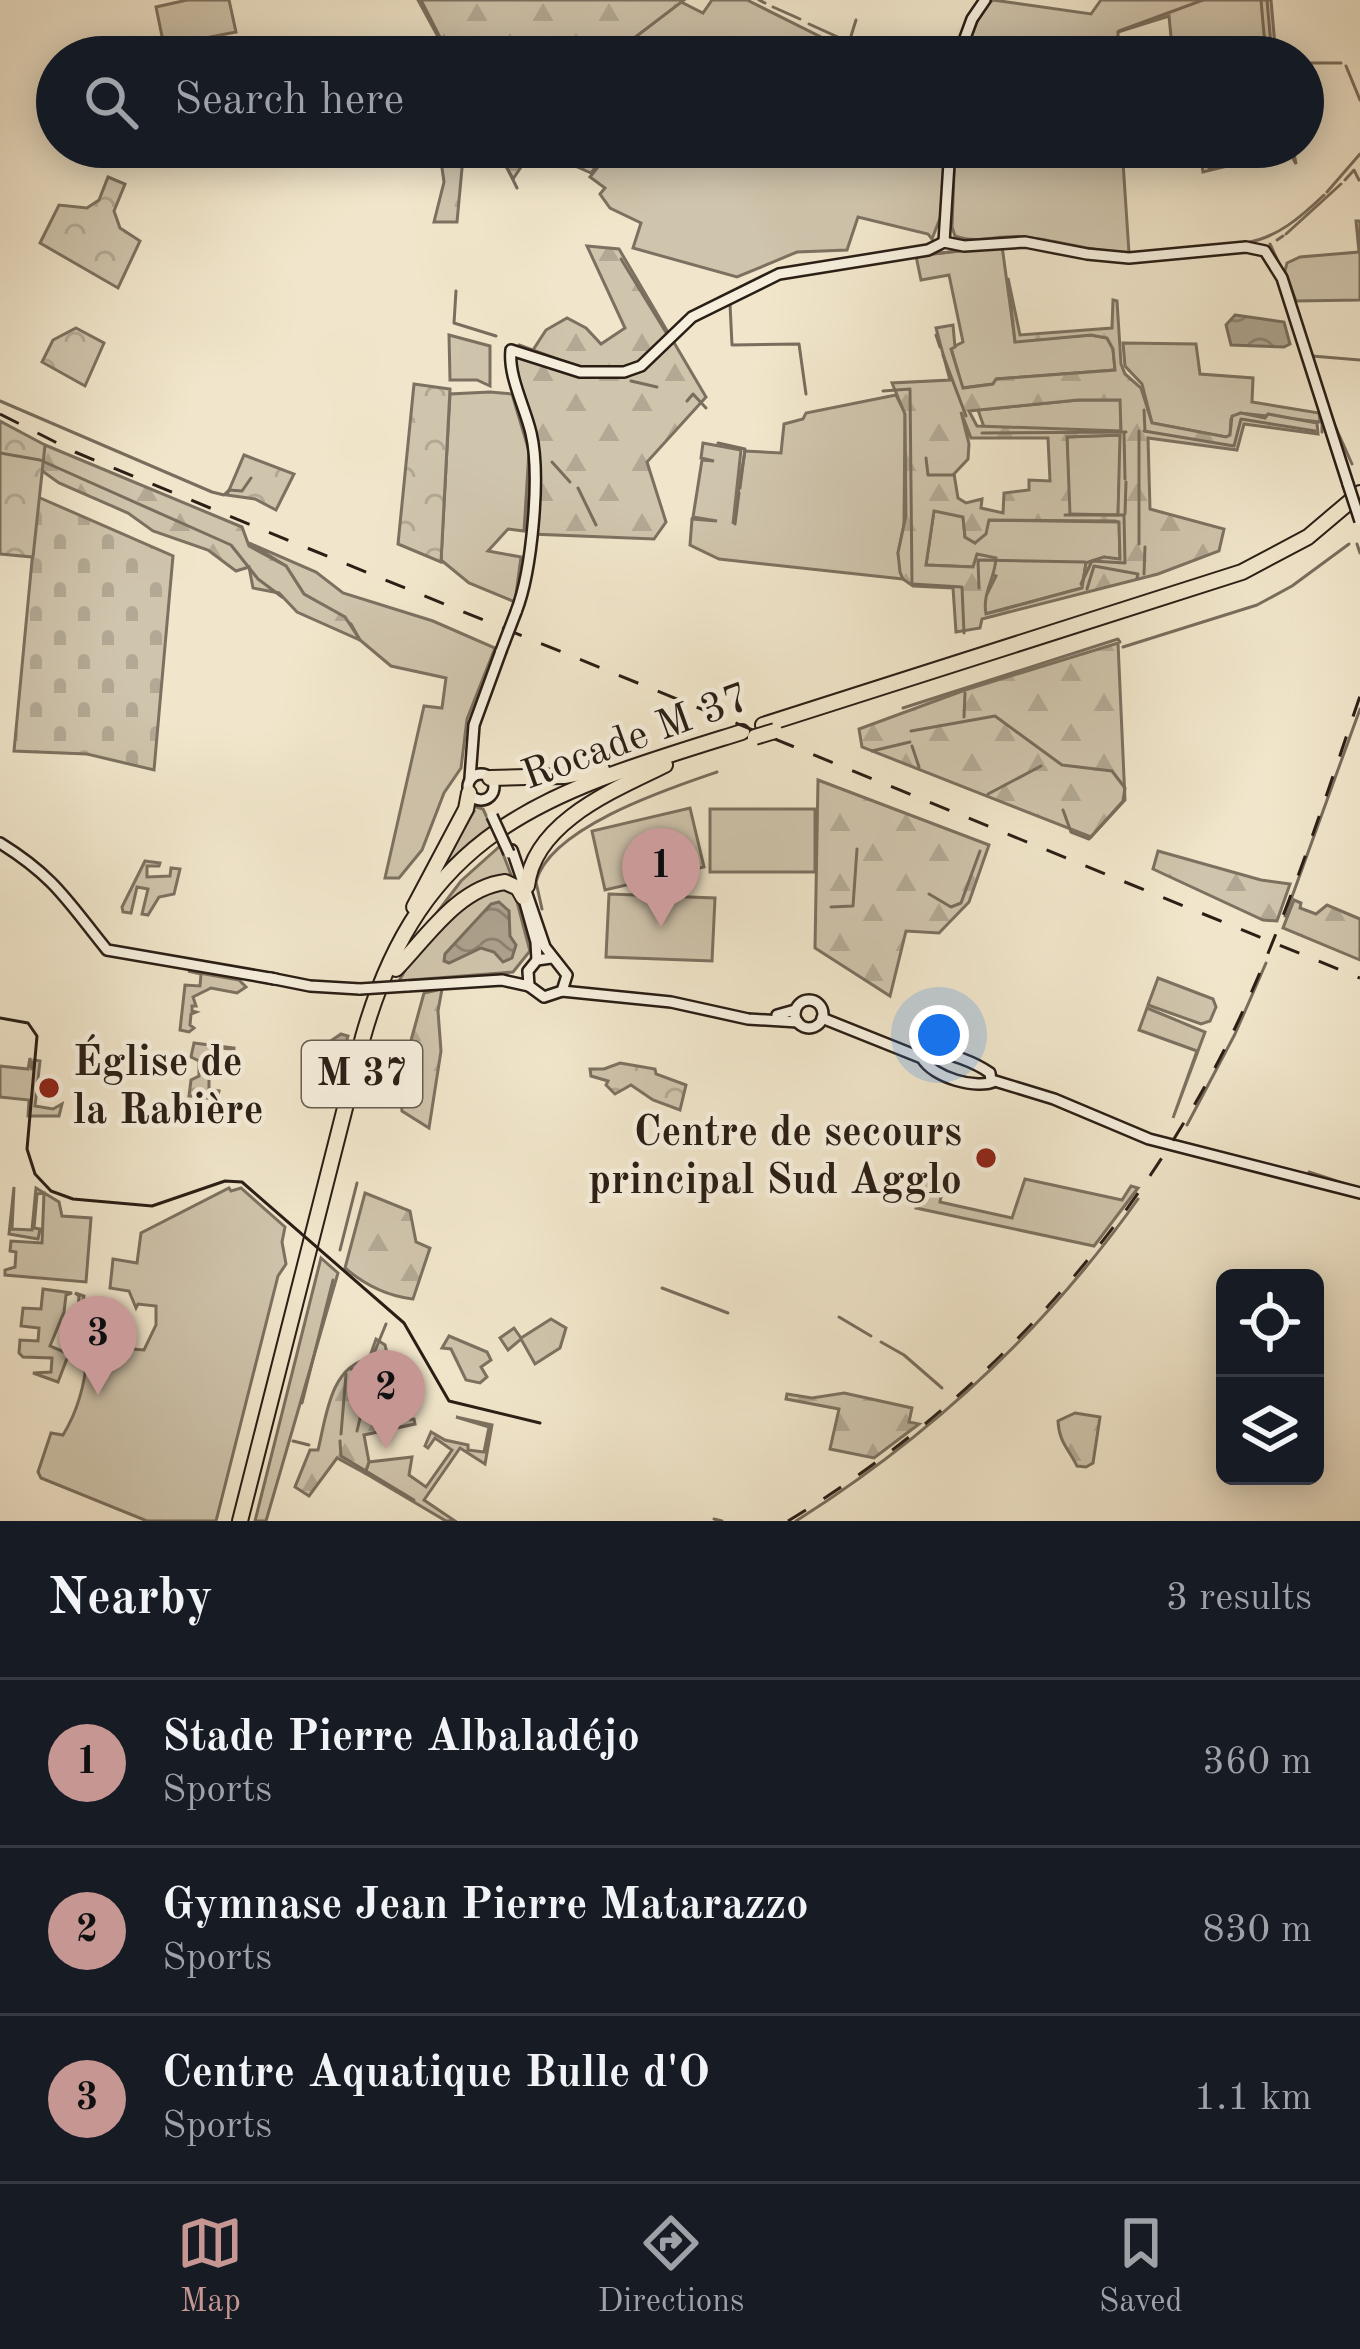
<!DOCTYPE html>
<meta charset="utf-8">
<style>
:root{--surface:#171b24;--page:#242831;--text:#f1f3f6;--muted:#9ea1a6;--line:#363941;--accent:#c59692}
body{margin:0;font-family:"Old Standard TT",serif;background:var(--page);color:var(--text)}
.controls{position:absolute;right:36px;bottom:36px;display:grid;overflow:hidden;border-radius:18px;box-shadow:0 6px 30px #0003}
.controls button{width:108px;height:108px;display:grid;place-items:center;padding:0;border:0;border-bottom:3px solid var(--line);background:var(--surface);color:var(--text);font:60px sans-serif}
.you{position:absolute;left:939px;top:1035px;width:42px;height:42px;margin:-30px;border:9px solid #fff;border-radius:50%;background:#1a73e8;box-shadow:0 0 0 18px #1a73e833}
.badge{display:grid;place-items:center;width:78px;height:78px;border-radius:50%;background:var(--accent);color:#111;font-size:39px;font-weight:700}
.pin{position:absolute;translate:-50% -99px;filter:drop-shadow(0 3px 6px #0008)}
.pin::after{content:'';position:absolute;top:63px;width:42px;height:36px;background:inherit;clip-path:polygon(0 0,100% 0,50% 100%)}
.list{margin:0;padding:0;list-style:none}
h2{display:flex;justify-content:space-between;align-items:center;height:156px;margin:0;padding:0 48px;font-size:51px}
h2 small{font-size:39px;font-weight:400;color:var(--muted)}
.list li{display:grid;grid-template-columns:78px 1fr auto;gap:36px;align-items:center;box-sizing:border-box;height:168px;padding:0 48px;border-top:3px solid var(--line)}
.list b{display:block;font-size:45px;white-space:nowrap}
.list p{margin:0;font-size:39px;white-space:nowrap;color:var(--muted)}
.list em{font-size:39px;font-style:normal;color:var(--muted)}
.icon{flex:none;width:66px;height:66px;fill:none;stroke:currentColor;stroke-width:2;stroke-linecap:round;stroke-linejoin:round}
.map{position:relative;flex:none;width:1360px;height:1521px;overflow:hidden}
.search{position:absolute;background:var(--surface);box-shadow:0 6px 30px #0003;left:36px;right:36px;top:36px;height:132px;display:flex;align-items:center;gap:30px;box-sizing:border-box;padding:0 42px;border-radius:66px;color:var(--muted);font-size:45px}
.sheet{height:660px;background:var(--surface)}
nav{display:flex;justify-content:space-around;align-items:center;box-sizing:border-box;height:168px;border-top:3px solid var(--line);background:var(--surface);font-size:33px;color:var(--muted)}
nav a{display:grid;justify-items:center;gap:6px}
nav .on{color:var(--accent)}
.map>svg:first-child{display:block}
</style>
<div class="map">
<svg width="1360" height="1521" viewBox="0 0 1360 1521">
<defs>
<pattern id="forest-firs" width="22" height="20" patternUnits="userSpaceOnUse" patternTransform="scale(3)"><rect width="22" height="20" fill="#cfc4ac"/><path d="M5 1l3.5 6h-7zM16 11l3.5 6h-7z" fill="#b2a893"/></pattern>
<pattern id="cemetery-stones" width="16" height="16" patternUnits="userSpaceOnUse" patternTransform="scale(3)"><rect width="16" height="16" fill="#cfc4ac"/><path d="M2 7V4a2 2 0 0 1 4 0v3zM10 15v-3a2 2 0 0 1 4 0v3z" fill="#b2a893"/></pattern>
<pattern id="park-crowns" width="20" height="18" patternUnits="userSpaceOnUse" patternTransform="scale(3)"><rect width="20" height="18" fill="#cfc4ac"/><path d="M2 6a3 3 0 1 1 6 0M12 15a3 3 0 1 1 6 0" fill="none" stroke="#b2a893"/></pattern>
<pattern id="water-waves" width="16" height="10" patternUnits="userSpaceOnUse" patternTransform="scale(3)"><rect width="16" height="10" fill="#ada28d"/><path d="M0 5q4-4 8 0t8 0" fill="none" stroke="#8d8372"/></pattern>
</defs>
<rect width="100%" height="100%" fill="#f1e6cb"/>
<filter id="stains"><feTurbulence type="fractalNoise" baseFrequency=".00167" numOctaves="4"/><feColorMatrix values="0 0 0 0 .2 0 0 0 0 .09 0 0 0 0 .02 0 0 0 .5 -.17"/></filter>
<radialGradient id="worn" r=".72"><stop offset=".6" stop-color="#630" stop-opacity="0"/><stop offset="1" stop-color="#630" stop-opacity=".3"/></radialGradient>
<g fill="#cfc4ac" stroke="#7c7160" stroke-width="3">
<polygon points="187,0 229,0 236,32 164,46 156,7"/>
<polygon points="712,0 747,0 821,37 817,52 827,54 836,44 907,57 609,57 681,2 703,13"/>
<polygon points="993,0 1091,14 1101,0 1271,0 1276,57 1173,57 1169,16 1118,32 1118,57 962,57 983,8"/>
<polygon points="614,147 633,147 633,153 638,147 945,147 942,213 932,239 928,234 858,217 847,250 797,252 737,277 633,248 641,223 610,208 600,194 605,188 590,177"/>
<path d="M955 147H1122L1129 253C1092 252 1059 240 1023 237 999 234 978 245 955 236L952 227Z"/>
<polygon points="1180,147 1293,147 1296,164 1289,151 1203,172 1202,165 1181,165"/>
<polygon points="1356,221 1360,221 1360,300 1296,301 1285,271 1287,263 1300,257 1359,252"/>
<polygon points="1002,246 1015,341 1091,335 1107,338 1113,349 1115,370 997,379 993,384 962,388 951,348 963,342 949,275 921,280 916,256"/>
<polygon points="449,335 490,346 490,386 477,380 450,380"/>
<polygon points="1123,343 1196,344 1200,374 1253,378 1252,402 1319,413 1320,422 1240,413 1231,419 1230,435 1226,437 1152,423 1142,384 1125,366"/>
<polygon points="490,392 512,394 529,451 524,531 508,529 488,551 521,557 515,602 469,583 441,560 450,394"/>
<polygon points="896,395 905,413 904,525 898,553 903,579 719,559 690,545 692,519 717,521 693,517 702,460 714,461 701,458 703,443 741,450 733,524 745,451 781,453 784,424 803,419 806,413"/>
<polygon points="1078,400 1121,400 1121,432 984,427 978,410"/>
<polygon points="1121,435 1118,516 1069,514 1067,437"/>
<polygon points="934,510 963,517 965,537 975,543 989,520 1119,522 1120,560 1104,557 1086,563 1082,588 985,614 984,600 996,576 974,567 926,565"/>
<polygon points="249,543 316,572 343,593 433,621 495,648 467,719 461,768 444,793 422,850 399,878 385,878 424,706 442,708 446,678 391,666 360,640 351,624 304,594 286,566"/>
<polygon points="473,806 483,809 492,828 426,892 474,811 470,809"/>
<polygon points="690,808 704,867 605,890 592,831"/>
<rect x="710" y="809" width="105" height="63"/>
<polygon points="500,846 513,880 504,879 420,935 461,881"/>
<polygon points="145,861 160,863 159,866 147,866 147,877 170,876 171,868 180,869 174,894 159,897 148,915 142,914 148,889 137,887 131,913 123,912 122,907"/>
<path d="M497 886 512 891 516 898 530 951 513 972 399 981C420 938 457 911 497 886Z"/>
<polygon points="609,894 715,898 712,961 606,957"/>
<polygon points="188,971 239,980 246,987 237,993 211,988 193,997 196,1006 192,1006 192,1011 196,1012 191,1014 190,1025 194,1028 189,1032 180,1030 185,985 200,986 201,974"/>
<polygon points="1158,978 1213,999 1216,1007 1210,1021 1201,1024 1148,1005"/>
<polygon points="1147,1008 1205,1032 1173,1118 1197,1051 1139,1030"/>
<polygon points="30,1058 32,1070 34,1060 40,1061 35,1106 53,1109 62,1104 59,1116 28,1116 29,1100 0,1097 0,1066 28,1069"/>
<polygon points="924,1172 945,1177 940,1202 1012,1218 1025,1179 1122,1200 1131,1186 1138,1188 1094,1246 916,1208"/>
<polygon points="14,1187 12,1229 32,1230 36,1188 59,1202 62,1216 91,1218 86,1282 5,1275 5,1270 15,1267 16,1252 10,1251 11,1241 42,1243 44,1193 37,1194 34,1228 40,1229 38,1239 9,1234"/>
<path d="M229 1188 231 1191 241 1188 285 1227 282 1242 286 1264 278 1276 216 1521H147L41 1478 38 1472 51 1433 63 1435C77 1412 85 1383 87 1357H94V1345L99 1340 106 1347 144 1350 156 1325V1306L138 1304 136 1308 129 1291 110 1288 113 1259 137 1263 141 1233Z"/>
<polygon points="321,1258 338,1273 266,1521 255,1521"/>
<polygon points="43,1289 72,1293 66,1295 64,1312 50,1346 64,1352 77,1319 73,1317 78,1312 79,1296 75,1293 84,1296 79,1327 58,1382 33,1373 51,1372 52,1358 23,1357 19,1353 20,1340 38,1341 39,1328 21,1326 23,1308 41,1309"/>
<polygon points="551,1319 566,1328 560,1348 535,1364 521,1339 508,1350 500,1338 514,1328 521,1338"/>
<polygon points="449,1336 487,1352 491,1360 481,1367 487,1377 480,1383 466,1380 451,1349 442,1348"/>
<polygon points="456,1417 492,1425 485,1464 460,1448 424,1500 455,1521 446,1521 365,1473 369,1462 412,1457 409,1475 426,1487 452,1450 435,1438 428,1448 425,1446 431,1432 445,1440 468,1445 468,1450 484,1452 489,1427"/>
</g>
<g fill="url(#forest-firs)" stroke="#7c7160" stroke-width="3" fill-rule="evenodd">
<polygon points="418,0 684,0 609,57 449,57"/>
<polygon points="495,147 611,147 591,173 534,148 513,179"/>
<polygon points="587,246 619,249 706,397 647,462 666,522 654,539 531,534 534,461 511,350 531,353 546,330 567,318 586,328 601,344 625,328"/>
<path d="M1008 278 1020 335 1112 328 1113 300 1117 301 1121 364 1125 374 1141 388 1152 423 1226 437 1230 435 1232 416 1241 413 1265 418 1268 414 1317 423 1318 434 1244 424 1237 450 1148 438 1150 509 1224 529 1219 551 1158 574 982 619 980 628 956 632 953 588 913 586 903 579 900 572 898 553 906 515 905 414 892 383 950 380 936 328 953 325 955 347 951 349 963 388 993 384 996 379 1115 370 1113 349 1107 338 1091 335 1015 342ZM1078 400H1120L1121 431 977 426 969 411ZM961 412 971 438H1048L1050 481 1029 480V490L1004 493 1003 513 981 508 982 499 966 503 958 498 954 474 968 459 969 444ZM1120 435 1118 515 1070 514 1067 437ZM934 511 963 517 965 537 975 543 986 534 989 520 1115 521 1119 522 1120 559 1104 557 1086 563 1082 588 986 614C982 593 995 579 996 558L977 554 973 567 926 565Z"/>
<polygon points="45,445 242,527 249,546 286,566 304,594 345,617 360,640 297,612 279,593 253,588 249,567 236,571 208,550 153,531 128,513 59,483 41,470"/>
<polygon points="1118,643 1125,800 1091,837 862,747 859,729 965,690"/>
<polygon points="818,780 989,845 969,902 939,933 906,931 890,996 815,948"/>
<polygon points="1158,851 1261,880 1290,884 1277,921 1263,920 1153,869"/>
<polygon points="1294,900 1301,903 1300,908 1316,914 1327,905 1360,919 1360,960 1283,928"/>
<polygon points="442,989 438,1011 441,1051 429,1128 402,1111 399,1084 424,993"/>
<polygon points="341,1034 348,1036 332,1094 315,1089 325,1045"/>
<path d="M365 1193 410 1211 416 1242 430 1248 413 1299C386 1296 365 1285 345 1268Z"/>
<path d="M376 1339 385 1345 392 1374 401 1383 393 1385 402 1420 414 1419 415 1424 364 1435 369 1462 365 1473 337 1458 309 1496 295 1487 310 1450H318C326 1418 330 1366 369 1359Z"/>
<polygon points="844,1393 912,1408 909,1422 919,1424 874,1458 830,1449 839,1409 786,1399 787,1394 812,1398"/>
<path d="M1075 1413 1100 1417 1093 1463 1086 1467 1077 1466C1068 1448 1059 1442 1058 1421Z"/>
</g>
<polygon fill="url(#cemetery-stones)" stroke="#7c7160" stroke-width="3" points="38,497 173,556 154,770 87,754 14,751"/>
<g fill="url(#park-crowns)" stroke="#7c7160" stroke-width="3">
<polygon points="439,147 464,147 457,222 434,222 444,182"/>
<polygon points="108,177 125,184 114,211 120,228 140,241 118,288 40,243 59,205 87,208 99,200"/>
<polygon points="76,328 104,343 85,386 42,362 53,340"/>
<polygon points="414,384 450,389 441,562 398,544"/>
<polygon points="0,421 45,445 33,557 0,554"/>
<polygon points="244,455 294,474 276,510 255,499 227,495"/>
<polygon points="194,1043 234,1048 233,1058 232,1049 219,1048 217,1063 209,1064 209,1089 219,1091 217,1099 189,1096 191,1080 199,1076 199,1061 191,1057"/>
<polygon points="620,1063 655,1069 656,1074 686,1085 680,1110 653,1100 631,1085 615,1094 606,1085 608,1081 591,1076 590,1069 604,1069"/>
</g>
<g fill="url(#water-waves)" stroke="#796d5d" stroke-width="3">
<polygon points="1235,315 1284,322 1290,344 1284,347 1231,345 1226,325"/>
<polygon points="499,902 509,911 510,936 516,945 512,958 503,962 494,952 481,948 449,963 444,961 445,954 491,904"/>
</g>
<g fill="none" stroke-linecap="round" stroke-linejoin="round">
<g stroke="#796d5d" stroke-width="3">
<polyline points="421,0 450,57"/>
<polyline points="759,0 765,3"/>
<polyline points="1261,0 1266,57"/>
<polyline points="1267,0 1272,57"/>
<polyline points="773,7 800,19"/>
<polyline points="809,24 840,38 860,41"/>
<polyline points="1119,31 1203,0"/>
<polyline points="851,36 856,20"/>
<polyline points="829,40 861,48"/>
<polyline points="871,43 929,57"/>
<polyline points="1303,63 1341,63"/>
<polyline points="1346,66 1360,100"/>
<polyline points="497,147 517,188"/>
<polyline points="1209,168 1289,147"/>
<polyline points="1345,180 1354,170 1359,180"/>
<polyline points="1327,192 1360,154"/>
<polyline points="1286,234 1341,184"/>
<polyline points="1003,239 1019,238"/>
<polyline points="1277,240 1283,236"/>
<path d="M1245 243C1277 238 1301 217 1324 195"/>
<polyline points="1270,244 1284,274"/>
<polyline points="924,255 968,250"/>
<polyline points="1075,256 1109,261"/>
<polyline points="621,259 667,334"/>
<polyline points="456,291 454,323 496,336"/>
<polyline points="730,304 732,345 799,344 806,394"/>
<polyline points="936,335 940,347"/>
<polyline points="519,345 568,363"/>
<polyline points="943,355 966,416"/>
<polyline points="1312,356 1360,360"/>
<polyline points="587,376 627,377 635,372"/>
<polyline points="631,381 657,387"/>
<polyline points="883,391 910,389 912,584 962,587 964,633"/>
<polyline points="514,398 527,439"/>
<polyline points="0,401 212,492 224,495 229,490 242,491 251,478"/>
<polyline points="687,401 693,394 706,408"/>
<polyline points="1144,410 1145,431"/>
<polyline points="1332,419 1352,464"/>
<polyline points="1144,431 1234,446 1241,419 1315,431"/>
<polyline points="1322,432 1322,421"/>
<polyline points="982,433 1126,432"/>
<polyline points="1124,433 1125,479"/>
<polyline points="536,437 539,456"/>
<polyline points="718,443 745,449 740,488"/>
<polyline points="0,453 40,460 231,545 258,579 282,597"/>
<polyline points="926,458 928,475 954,475"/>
<polyline points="552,462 570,482"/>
<polyline points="578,488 596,525"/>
<polyline points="1125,514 1126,482"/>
<polyline points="1065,515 1124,515 1125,563 1092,561 1081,584"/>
<polyline points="735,524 739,493"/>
<polyline points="525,530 530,454"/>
<polyline points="1139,544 1139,431"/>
<polyline points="1357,544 1360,553"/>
<polyline points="1144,574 1145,547"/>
<polyline points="979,588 978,560 1085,562"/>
<polyline points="1087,589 1094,566 1138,574 1137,578"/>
<polyline points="1123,647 1257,605 1292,586 1349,544"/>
<polyline points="903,708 1118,639 1120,642"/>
<polyline points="964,717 965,693"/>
<polyline points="911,731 995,716 1062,765 1112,771 1125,788 1123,801 1089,839 1071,832 1063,810"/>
<polyline points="912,746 919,767"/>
<polyline points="872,751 910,742"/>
<polyline points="988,794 1041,766"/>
<path d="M536 882C549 828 667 789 717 772"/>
<polyline points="536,882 542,909"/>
<polyline points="929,894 951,907 961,903 980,851"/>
<polyline points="831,907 853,906 857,849"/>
<polyline points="1285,916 1360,709"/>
<polyline points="1187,1125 1235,1034 1266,963"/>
<polyline points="1309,1172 1358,1188"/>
<polyline points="340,1250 357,1183"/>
<polyline points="662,1288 728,1313"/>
<polyline points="839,1317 871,1336"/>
<polyline points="881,1342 904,1355 942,1388"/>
<polyline points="350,1369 368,1368 386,1324"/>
<polyline points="370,1391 370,1377"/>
<polyline points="302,1403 333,1280"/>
<polyline points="357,1431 361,1414"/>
<polyline points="341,1434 346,1374"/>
<polyline points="293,1441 309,1445"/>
<polyline points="340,1441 341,1456 414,1500"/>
<polyline points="714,1519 722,1521"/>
<path d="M796 1521C930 1436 1046 1329 1138 1199"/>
</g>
<defs>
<g id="secondary">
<polyline points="958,57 972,19 985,0"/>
<polyline points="944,242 964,246 1025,242 1087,254 1129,258 1246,247 1265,251 1282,278 1348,484"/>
<polyline points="944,242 950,147"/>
<path d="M516 612C532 571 541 475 531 433 525 407 508 376 511 350L580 372H624L641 366 692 317 779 274 928 250 944 242"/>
<circle cx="481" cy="787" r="13"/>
<polyline points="470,778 474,725 501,651"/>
<path d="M0 843C55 877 68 902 107 950L275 979"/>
<polyline points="512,850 545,947 567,975 562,991 544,997 529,986 528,971 537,960 551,958"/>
<polyline points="522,892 536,942 537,960"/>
<polyline points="270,978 310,986 360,989"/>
<polyline points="407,986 502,980 529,986"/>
<polyline points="562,991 671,1002 748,1019 798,1022"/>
<circle cx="809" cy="1014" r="14"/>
<polyline points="777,1015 795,1010"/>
<path d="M822 1018 922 1058C933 1078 978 1090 995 1081L1054 1099 1149 1139 1360 1193"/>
<path d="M922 1058 930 1050C949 1053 975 1062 990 1073L991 1081"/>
</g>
<g id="highway">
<polyline points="763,725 1242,572 1308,537 1360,493"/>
<polyline points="490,778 564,776 602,769"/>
<path d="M527 886C534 822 614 790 665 765"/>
<polyline points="414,907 466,809 469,793"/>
<path d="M396 969C427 937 458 888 505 882L518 888 523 897"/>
<path d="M240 1521 363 1037C423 824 553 791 742 732"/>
</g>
</defs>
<use href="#secondary" stroke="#2a1e15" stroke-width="14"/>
<use href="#highway" stroke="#2a1e15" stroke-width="18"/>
<use href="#secondary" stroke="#f6efdd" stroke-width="9"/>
<use href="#highway" stroke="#f1e6cb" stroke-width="14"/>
<polyline stroke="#2a1e15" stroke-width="3" points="0,1018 28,1023 37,1036 27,1149 35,1174 51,1191 73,1199 152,1206 225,1181 242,1182 404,1323 449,1401 540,1423"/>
<g stroke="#2a1e15" stroke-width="3" stroke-dasharray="21 21" stroke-linecap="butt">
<polyline points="0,414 75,452 268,532 1360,978"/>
<path d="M788 1521C981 1405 1137 1231 1235 1028 1286 921 1322 808 1360 696"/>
</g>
<defs>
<g id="secondary-bridge">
<polyline points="1348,484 1360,521"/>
<polyline points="501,651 516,612"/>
<polyline points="492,816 509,853"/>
<polyline points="360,989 407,986"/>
</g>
<polyline id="highway-bridge" points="755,737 775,731"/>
</defs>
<use href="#secondary-bridge" stroke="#2a1e15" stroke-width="14" stroke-linecap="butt"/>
<use href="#highway-bridge" stroke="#2a1e15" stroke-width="18" stroke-linecap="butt"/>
<use href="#secondary-bridge" stroke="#f6efdd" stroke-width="9"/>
<use href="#highway-bridge" stroke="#f1e6cb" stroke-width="14"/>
</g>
<g fill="#8f2418" stroke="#f6efdd" stroke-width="4.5">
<circle cx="49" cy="1088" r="12"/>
<circle cx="986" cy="1158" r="12"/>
</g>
<g text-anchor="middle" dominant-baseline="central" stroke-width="9" stroke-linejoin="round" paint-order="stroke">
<rect fill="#f6efdd" stroke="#675d51" stroke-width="3" x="302" y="1041" width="120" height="66" rx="9"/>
<g font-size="39" font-weight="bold" fill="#2a1e15">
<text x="362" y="1074">M 37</text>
</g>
<g font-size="42" fill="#2a1e15" stroke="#f6efdd">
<text transform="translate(636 738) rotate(-20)">Rocade M 37</text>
</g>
<g font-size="42" font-weight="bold" fill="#2a1e15" stroke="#f6efdd" text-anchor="start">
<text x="73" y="1064">Église de<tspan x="73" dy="48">la Rabière</tspan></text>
<text x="962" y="1134" text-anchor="end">Centre de secours<tspan x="962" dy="48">principal Sud Agglo</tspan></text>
</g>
</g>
<rect width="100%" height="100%" filter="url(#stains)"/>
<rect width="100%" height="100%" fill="url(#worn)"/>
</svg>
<div class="controls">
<button><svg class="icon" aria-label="locate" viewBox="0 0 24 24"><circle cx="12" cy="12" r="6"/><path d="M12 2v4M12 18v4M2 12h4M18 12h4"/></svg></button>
<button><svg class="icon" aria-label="layers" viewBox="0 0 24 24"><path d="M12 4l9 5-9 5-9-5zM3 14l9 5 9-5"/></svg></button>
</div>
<div class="you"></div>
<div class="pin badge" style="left:661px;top:927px">1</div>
<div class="pin badge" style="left:386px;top:1449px">2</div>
<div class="pin badge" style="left:98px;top:1395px">3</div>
<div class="search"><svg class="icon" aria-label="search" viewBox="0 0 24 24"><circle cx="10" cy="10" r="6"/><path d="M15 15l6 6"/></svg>Search here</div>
</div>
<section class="sheet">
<h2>Nearby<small>3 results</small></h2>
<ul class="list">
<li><span class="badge">1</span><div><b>Stade Pierre Albaladéjo</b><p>Sports</p></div><em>360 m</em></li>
<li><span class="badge">2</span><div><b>Gymnase Jean Pierre Matarazzo</b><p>Sports</p></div><em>830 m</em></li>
<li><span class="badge">3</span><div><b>Centre Aquatique Bulle d'O</b><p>Sports</p></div><em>1.1 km</em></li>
</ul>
</section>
<nav>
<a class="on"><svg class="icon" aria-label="map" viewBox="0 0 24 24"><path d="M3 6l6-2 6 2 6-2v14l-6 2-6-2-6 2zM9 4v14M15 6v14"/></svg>Map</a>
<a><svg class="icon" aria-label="directions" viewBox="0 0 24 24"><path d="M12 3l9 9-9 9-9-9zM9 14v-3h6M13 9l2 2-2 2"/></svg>Directions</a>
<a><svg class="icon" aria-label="saved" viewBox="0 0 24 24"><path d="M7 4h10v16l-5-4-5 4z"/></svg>Saved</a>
</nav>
